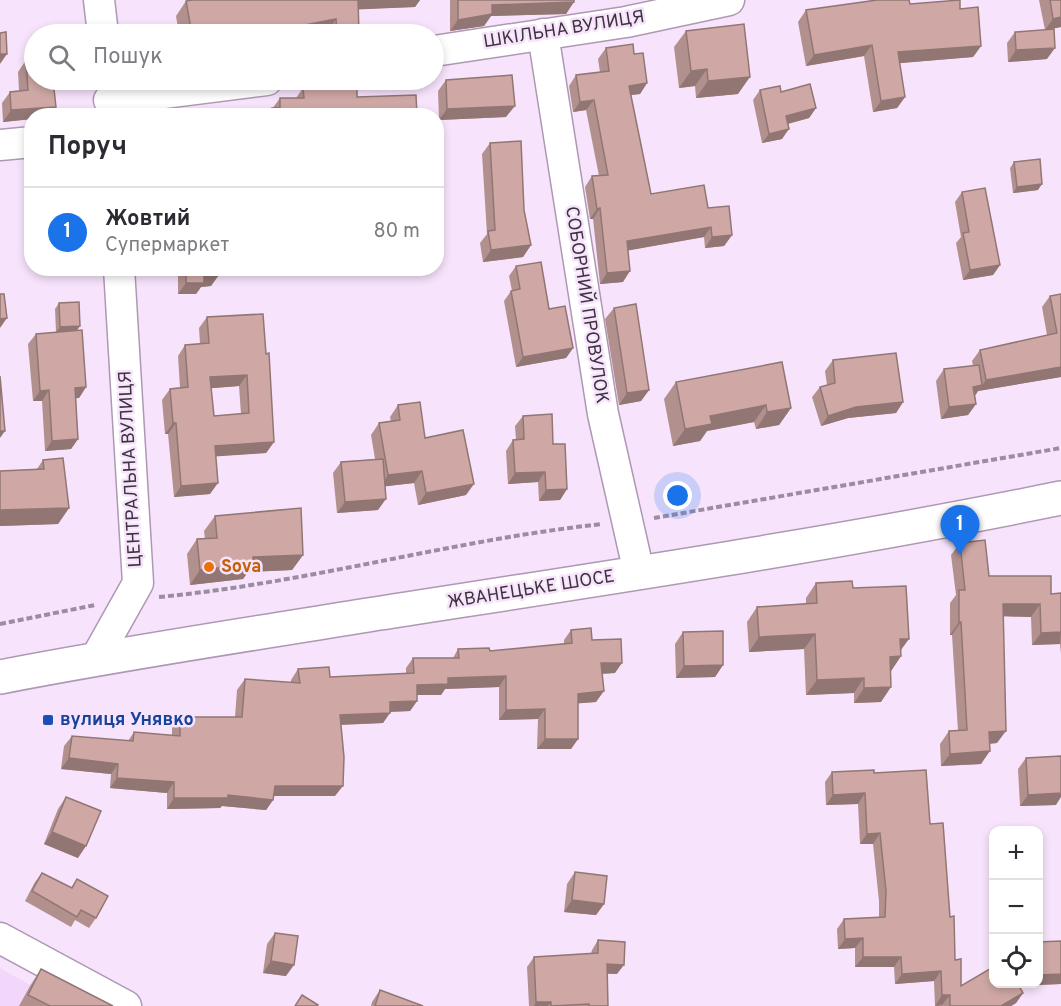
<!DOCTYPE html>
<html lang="uk">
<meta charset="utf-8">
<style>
:root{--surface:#fff;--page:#f7f7f7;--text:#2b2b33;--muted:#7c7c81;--line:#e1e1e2;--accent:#1a73e8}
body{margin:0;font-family:Overpass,sans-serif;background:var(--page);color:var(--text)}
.controls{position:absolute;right:18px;bottom:18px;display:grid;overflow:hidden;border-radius:12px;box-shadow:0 3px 9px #0003}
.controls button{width:54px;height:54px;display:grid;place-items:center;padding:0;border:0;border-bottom:2px solid var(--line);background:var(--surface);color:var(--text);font:30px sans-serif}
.you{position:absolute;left:678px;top:496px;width:21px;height:21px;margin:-15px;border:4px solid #fff;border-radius:50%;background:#1a73e8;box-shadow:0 0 0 9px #1a73e833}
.badge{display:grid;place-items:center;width:39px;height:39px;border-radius:50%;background:var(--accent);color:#fff;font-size:20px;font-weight:700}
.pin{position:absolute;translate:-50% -50px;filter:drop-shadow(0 2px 3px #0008)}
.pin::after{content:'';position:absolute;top:32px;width:21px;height:18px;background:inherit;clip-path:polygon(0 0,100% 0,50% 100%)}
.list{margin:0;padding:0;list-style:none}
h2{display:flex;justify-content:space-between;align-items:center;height:78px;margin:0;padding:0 24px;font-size:26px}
h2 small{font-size:20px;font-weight:400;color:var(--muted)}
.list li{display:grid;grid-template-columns:39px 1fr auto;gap:18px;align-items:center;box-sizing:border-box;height:90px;padding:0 24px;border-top:2px solid var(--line)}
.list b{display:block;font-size:22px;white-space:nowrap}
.list p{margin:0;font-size:20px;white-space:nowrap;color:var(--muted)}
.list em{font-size:20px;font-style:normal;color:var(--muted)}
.icon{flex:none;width:33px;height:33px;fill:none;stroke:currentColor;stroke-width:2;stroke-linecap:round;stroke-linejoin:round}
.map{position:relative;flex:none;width:1061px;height:1006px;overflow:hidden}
.search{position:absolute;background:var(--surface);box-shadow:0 3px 9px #0003;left:24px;top:24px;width:420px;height:66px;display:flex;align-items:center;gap:15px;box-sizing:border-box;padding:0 21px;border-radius:33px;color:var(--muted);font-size:22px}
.panel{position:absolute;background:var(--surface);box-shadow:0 3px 9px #0003;left:24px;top:108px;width:420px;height:168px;border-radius:24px}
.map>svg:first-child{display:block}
</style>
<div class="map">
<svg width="1061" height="1006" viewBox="0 0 1061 1006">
<rect width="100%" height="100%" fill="#f7e4fc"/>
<polygon fill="#f2d7fb" points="0,968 67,1006 0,1006"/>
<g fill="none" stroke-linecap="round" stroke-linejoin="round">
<defs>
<g id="minor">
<polyline points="99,0 103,34"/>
<polyline points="543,34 603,414 639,573"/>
<polyline points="434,51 626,22 729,0"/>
<polyline points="109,100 267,80"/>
<polyline points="0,145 32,142"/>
<polyline points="96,658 138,583 119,268"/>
<polyline points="0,938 126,1006"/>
</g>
<path id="major" d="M0 677C122 653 245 635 368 615 599 579 831 545 1061 498"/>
</defs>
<use href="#minor" stroke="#ae98b4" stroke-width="33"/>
<use href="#major" stroke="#ae98b4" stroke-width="36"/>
<g stroke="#9b8d9f" stroke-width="4" stroke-dasharray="6 3" stroke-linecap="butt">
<polyline points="654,518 1061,448"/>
<path d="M159 597C308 583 453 540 602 524"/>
<polyline points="0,624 95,605"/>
</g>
<use href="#minor" stroke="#fff" stroke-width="30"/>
<use href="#major" stroke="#fff" stroke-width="33"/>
</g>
<g fill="#b2908e" fill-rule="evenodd">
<polygon points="192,0 420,0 415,7 358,9 359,34 179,34 176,16 186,1"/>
<polygon points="450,0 574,0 566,14 491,16 484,26 450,31"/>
<polygon points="1039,0 1061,0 1061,27 1047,30 1047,59 1008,62 1007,43 1015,32 1045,30"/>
<polygon points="910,4 960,9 981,46 973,57 899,63 905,97 897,108 873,112 864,56 806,66 798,22 806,10"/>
<polygon points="686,31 738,94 696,98 695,86 679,88 674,47"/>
<polygon points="606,48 634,54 647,83 640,94 631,95 651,194 708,208 732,235 724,246 705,248 704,237 628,250 623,282 600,284 593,219 590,219 585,187 592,176 599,176 586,110 573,112 569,86 576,75 600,72 598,59"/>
<polygon points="26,60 56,107 49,116 32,116 32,119 3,122 2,103 10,92 19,91 18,72"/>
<polygon points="446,80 506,117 439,120 438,91"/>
<polygon points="303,88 357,97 417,116 267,116 280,98 296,98"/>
<polygon points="760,90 781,92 816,108 809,118 788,124 782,139 762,143 753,100"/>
<polygon points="490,143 524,210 531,245 523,257 483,262 480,243 487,234 482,154"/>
<polygon points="1014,162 1038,190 1013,193 1010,168"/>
<polygon points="962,192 1000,265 993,275 963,280 956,243 961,237 955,202"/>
<polygon points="516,266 549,309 573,348 566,358 516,367 504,301 511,291 512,291 509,276"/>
<polygon points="178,268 219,268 211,286 201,287 196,294 178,294"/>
<polygon points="1061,294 1061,377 978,391 975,396 976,404 968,415 941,419 936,381 944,369 973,366 972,361 980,350 1047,335 1042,307 1050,296"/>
<polygon points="59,303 76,331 86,387 79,398 76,398 78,439 71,449 45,451 42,401 33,401 28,344 36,334 56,332 55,309"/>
<polygon points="614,308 649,390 641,401 619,405 605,319"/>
<path d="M207 317 266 354 274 442 266 453 215 456 210 494 174 497 168 434H165L162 400 170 389 180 388 178 356 185 345 200 344 199 328ZM239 386 241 414 214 416 211 388Z"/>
<polygon points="833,360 903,402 896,413 848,418 821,426 812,397 820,387 827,385 825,371"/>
<polygon points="676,382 791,408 779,425 756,429 754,422 707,431 700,441 673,446 664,399"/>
<polygon points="398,405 425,438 466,495 418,505 414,483 385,486 378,510 337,513 333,473 341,462 375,459 371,435 379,423 391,421 390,417"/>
<polygon points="523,416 553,444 567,489 560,500 539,501 538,482 508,484 506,451 513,440 516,440 515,426"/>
<polygon points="43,460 69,508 58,524 0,526 0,471 37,469"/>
<polygon points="215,516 303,555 292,570 248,572 243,579 190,585 187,554 197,539 205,539 204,531"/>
<polygon points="960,543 989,576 1051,594 1061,593 1061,654 1060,644 1032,645 1031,617 1003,616 997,743 990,744 981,764 941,766 940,744 949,731 958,731 952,635 950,635 950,603 956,595 951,555"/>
<polygon points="816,583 853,588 901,650 901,656 891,671 881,702 854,703 854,693 806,695 804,649 749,652 747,622 757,607 806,604 806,598"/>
<polygon points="571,630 592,640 615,673 602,674 596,702 578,703 578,739 571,749 537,749 538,719 499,720 499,687 445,689 441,695 417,695 417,701 410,711 390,712 383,723 341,725 335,796 273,796 273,800 266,810 222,806 220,808 167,809 167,793 110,788 111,774 61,769 64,746 72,736 128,741 134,732 172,735 172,728 180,717 235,717 237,690 245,679 291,683 291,680 298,669 330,677 406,674 406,668 413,658 453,658 458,649 490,651 564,644 564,640"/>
<polygon points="683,632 723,665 715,677 676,678 675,644"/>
<polygon points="1026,758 1056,805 1020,806 1018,769"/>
<polygon points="832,772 874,773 930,824 950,917 955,960 961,986 993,984 1061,941 1061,984 1019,986 1023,993 1016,1003 1011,1006 935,1006 934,981 895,984 894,967 855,967 855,948 838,949 837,929 844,919 879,917 879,901 873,844 860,844 858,804 826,805 825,782"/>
<polygon points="66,797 78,858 44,844 58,809"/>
<polygon points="993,859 993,887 992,861"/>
<polygon points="575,872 604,904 596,915 564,912 567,884"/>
<polygon points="42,873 71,888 77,879 96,918 89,928 75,920 71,927 25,901 35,882"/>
<polygon points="275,933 286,976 263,973 267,944"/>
<polygon points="598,940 617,974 607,974 608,1006 529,1006 527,967 534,957 591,954 592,950"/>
<polygon points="41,969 113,1006 19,1006 30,986"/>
<polygon points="380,990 423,1006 371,1006 372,1002"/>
</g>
<g fill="#917674">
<polygon points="353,0 420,0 415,7 346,10"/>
<polygon points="574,2 566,14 491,16 484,26 450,31 458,20 492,5"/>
<polygon points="1061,17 1061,27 1045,30 1053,19"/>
<polygon points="336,19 326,34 275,34 279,30"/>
<polygon points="872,45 864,56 806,66 814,55"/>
<polygon points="981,46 973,57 890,64 898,52"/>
<polygon points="1055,48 1047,59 1008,62 1016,50"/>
<polygon points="0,54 7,54 0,64"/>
<polygon points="707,69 695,86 679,88 691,71"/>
<polygon points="750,77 738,94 696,98 708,81"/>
<polygon points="647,83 640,94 622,96 629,86"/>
<polygon points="905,97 897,108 873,112 881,101"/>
<polygon points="594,100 586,110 573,112 580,102"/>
<polygon points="515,106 506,117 439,120 447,109"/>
<polygon points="56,107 49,116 32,116 32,119 3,122 11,110"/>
<polygon points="816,108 809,118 779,126 786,116"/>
<polygon points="789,129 782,139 762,143 769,134"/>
<polygon points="1042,184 1038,190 1013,193 1017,187"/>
<polygon points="600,208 593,219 590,219 597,209"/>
<polygon points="711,227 704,237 620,252 627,241"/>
<polygon points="732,235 724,246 705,248 712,237"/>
<polygon points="531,245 523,257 483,262 491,250"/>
<polygon points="1000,265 993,275 963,280 970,270"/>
<polygon points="630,271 623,282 600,284 607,273"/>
<polygon points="204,275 219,275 211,286 201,287 196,294 178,294 186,283"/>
<polygon points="7,318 0,328 0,319"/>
<polygon points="80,326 76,332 56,333 60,327"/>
<polygon points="573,348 566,358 516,367 523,357"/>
<polygon points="1061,367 1061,377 978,391 986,380"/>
<polygon points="247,375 239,386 202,389 210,377"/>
<polygon points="982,385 974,397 973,387"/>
<polygon points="86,387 79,398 68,399 75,388"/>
<polygon points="49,390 42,401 33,401 40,391"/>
<polygon points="649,390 641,401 619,405 627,393"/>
<polygon points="903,402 896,413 848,418 821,426 828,416 856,407"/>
<polygon points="976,404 968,415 941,419 949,407"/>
<polygon points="766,405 754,422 707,431 700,441 673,446 685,429 710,416"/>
<polygon points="791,408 779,425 756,429 767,412"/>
<polygon points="173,423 176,423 168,434 165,434"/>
<polygon points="0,431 5,431 0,438"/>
<polygon points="78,439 71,449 45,451 52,441"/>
<polygon points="274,442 266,453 207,457 215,446"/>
<polygon points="422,471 414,483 380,487 388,475"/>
<polygon points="545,472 538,482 508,484 515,473"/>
<polygon points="218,483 210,494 174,497 181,486"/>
<polygon points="474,484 466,495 418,505 426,493"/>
<polygon points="567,489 560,500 539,501 546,490"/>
<polygon points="386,499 378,510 337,513 345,502"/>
<polygon points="69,508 58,524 0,526 0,510"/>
<polygon points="303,555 292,570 248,572 243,579 190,585 200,570 253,557"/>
<polygon points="1003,604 1040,604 1031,617 994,616"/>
<polygon points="959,622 961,622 952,635 950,635"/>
<polygon points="1061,632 1060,644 1032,645 1041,633"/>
<polygon points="815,634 804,649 749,652 759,637"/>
<polygon points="900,639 909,639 898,654"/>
<polygon points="901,656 891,671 890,657"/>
<polygon points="601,663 622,663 615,673 594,674"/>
<polygon points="723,665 715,677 676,678 684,666"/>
<polygon points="506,676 499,687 445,689 441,695 410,695 417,685 448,678"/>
<polygon points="864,678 854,693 806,695 817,680"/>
<polygon points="891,687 881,702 854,703 864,688"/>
<polygon points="604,691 596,702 571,704 578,694"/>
<polygon points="417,701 410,711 383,712 390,702"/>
<polygon points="545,709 538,719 499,720 506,710"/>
<polygon points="390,713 383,723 332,725 340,715"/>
<polygon points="1006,731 997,743 980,744 989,732"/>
<polygon points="545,739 578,739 571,749 537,749"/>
<polygon points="990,751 981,764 941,766 950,754"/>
<polygon points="69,758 118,764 111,774 61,769"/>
<polygon points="117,778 174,782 167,793 110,788"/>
<polygon points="275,786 343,786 335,796 267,796"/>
<polygon points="865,793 858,804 826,805 833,795"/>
<polygon points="1061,793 1061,797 1056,805 1020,806 1028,795"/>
<polygon points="228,795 273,800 266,810 222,806 220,808 167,809 174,798"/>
<polygon points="52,832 86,846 78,858 44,844"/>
<polygon points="880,833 873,844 860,844 867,834"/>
<polygon points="572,900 604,904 596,915 564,912"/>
<polygon points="863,938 855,948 838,949 845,939"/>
<polygon points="863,957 901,957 894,967 855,967"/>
<polygon points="271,961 294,965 286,976 263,973"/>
<polygon points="607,964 624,965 617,974 601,973"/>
<polygon points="941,971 934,981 895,984 902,974"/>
<polygon points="1061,974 1061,984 1006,986 1008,984 1038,984 1038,975"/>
<polygon points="1023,993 1016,1003 1011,1006 1001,1006"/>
<polygon points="942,995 950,995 942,1005 935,1006"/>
<polygon points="536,1002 551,1002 548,1006 534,1006"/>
</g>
<g fill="#cfa8a5" stroke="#917674" stroke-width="1.5" fill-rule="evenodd">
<polygon points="192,0 358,0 359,34 337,34 336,19 279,30 279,34 192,34 186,1"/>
<polygon points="458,0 574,0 574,2 492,5 492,14 458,20"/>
<polygon points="877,0 909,0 910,4 960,0 960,9 978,7 981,46 898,52 905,97 881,101 872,45 814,55 806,10"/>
<polygon points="1050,0 1061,0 1061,17 1053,19"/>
<polygon points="744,24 750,77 708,81 707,69 691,71 686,31"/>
<polygon points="1054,29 1055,48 1016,50 1015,32"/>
<polygon points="6,32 7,54 0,54 0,33"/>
<polygon points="633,44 634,54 643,53 647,83 629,86 651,194 704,185 708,208 729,206 732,235 712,237 711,227 627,241 630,271 607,273 600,208 597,209 592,176 608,175 594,100 580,102 576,75 609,71 606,48"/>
<polygon points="34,59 34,80 53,80 56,107 11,110 10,92 28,90 26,60"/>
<polygon points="512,75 515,106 447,109 446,80"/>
<polygon points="810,84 816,108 786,116 789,129 769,134 760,90 780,86 781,92"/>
<polygon points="357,87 357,97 416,95 417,115 272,116 272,108 280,108 280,98 304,98 303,88"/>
<polygon points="521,141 524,210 531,245 491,250 488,231 495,230 490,143"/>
<polygon points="1040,159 1042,184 1017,187 1014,162"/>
<polygon points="985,188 1000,265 970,270 963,233 969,232 962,192"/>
<polygon points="541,262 549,309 565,306 573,348 523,357 511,291 520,289 516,266"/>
<polygon points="186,268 219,268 219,275 204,275 204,283 186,283"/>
<polygon points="0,294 4,294 7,318 0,319"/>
<polygon points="1061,294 1061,367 986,380 980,350 1057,333 1050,296"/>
<polygon points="79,302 80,326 60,327 59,303"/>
<polygon points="636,304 649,390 627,393 614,308"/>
<path d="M263 314 266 354 269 353 274 442 215 446 218 483 181 486 176 423H173L170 389 188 387 185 345 209 343 207 317ZM247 375 249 413 214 416 210 377Z"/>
<polygon points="82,330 86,387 75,388 78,439 52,441 49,390 40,391 36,334"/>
<polygon points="896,353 903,402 856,407 828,416 820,387 835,383 833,360"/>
<polygon points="782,362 791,408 767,412 766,405 710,416 712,424 685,429 676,382"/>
<polygon points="979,365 982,385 973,387 976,404 949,407 944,369"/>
<polygon points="0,376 5,431 0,431"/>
<polygon points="420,402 425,438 463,430 474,484 426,493 422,471 388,475 379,423 400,420 398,405"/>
<polygon points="552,414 553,444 565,444 567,489 546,490 545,472 515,473 513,440 524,439 523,416"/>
<polygon points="63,458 69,508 0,510 0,471 44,469 43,460"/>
<polygon points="383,459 386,499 345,502 341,462"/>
<polygon points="301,508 303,555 253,557 253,564 200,570 197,539 217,538 215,516"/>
<polygon points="985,540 989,576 1051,576 1051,594 1061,593 1061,632 1041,633 1040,604 1003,604 1006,731 989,732 990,751 950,754 949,731 967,730 961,622 959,622 959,590 965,590 960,543"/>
<polygon points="852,581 853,588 906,586 909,639 900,639 901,656 890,657 891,687 864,688 864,678 817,680 815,634 759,637 757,607 817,603 816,583"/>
<polygon points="591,628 592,640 621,639 622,663 601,663 604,691 578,694 578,739 545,739 545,709 506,710 506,676 448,678 448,684 417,685 417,701 390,702 390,713 340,715 344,757 343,786 275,786 273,800 228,795 228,798 174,798 174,782 117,778 118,764 69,758 72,736 133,741 134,732 180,736 180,717 242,717 245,679 300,683 298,669 329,667 330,677 414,673 413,658 459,658 458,649 489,648 490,651 572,643 571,630"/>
<polygon points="723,631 723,665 684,666 683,632"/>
<polygon points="1061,756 1061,793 1028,795 1026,758"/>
<polygon points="874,770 874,773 926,770 930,824 943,823 950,917 954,916 955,960 961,959 961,986 993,967 993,984 1018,984 1023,993 1001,1006 950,1006 950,995 942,995 941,971 902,974 901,957 863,957 863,938 845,939 844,919 885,917 886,891 880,833 867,834 865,793 833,795 832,772"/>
<polygon points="66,797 101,811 86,846 52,832"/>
<polygon points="575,872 607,876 604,904 572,900"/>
<polygon points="42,873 72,888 77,879 108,896 96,918 81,910 77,917 32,891"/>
<polygon points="275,933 298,936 294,965 271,961"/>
<polygon points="598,940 625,942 624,965 607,964 608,1006 589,1006 589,1004 551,1006 551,1002 536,1002 534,957 598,953"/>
<polygon points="1061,941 1061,974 1038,975 1038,942"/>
<polygon points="41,969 113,1006 50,1006 28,995"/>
<polygon points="380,990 423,1006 375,1006"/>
<polygon points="302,995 318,1005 317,1006 295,1006"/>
</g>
<circle fill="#e8710a" stroke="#f7e4fc" stroke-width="2" cx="209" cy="567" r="6"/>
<rect fill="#1a4fb4" stroke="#f7e4fc" stroke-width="2" x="42" y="714" width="12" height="12" rx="3"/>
<g text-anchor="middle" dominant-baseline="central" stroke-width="5" stroke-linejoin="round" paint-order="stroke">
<g font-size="18" fill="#3c333e" stroke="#f7e4fc">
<text transform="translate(564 30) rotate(-9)">ШКІЛЬНА ВУЛИЦЯ</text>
<text transform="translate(586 305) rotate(81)">СОБОРНИЙ ПРОВУЛОК</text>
<text transform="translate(131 469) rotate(-93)">ЦЕНТРАЛЬНА ВУЛИЦЯ</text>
<text transform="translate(531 590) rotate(-9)">ЖВАНЕЦЬКЕ ШОСЕ</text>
</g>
<g font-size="18" font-weight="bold" fill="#c56008" stroke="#f7e4fc" text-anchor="start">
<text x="221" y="567">Sova</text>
</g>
<g font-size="18" font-weight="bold" fill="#164399" stroke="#f7e4fc" text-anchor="start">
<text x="60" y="720">вулиця Унявко</text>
</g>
</g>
</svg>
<div class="controls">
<button>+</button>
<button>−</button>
<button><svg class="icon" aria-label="locate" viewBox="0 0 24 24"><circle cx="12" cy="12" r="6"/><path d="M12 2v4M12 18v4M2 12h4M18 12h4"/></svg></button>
</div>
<div class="you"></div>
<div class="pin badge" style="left:960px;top:555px">1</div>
<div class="search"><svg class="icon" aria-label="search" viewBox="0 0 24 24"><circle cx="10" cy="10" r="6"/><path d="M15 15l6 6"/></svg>Пошук</div>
<section class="panel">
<h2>Поруч<small></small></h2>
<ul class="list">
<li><span class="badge">1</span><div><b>Жовтий</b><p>Супермаркет</p></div><em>80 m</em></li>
</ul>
</section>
</div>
